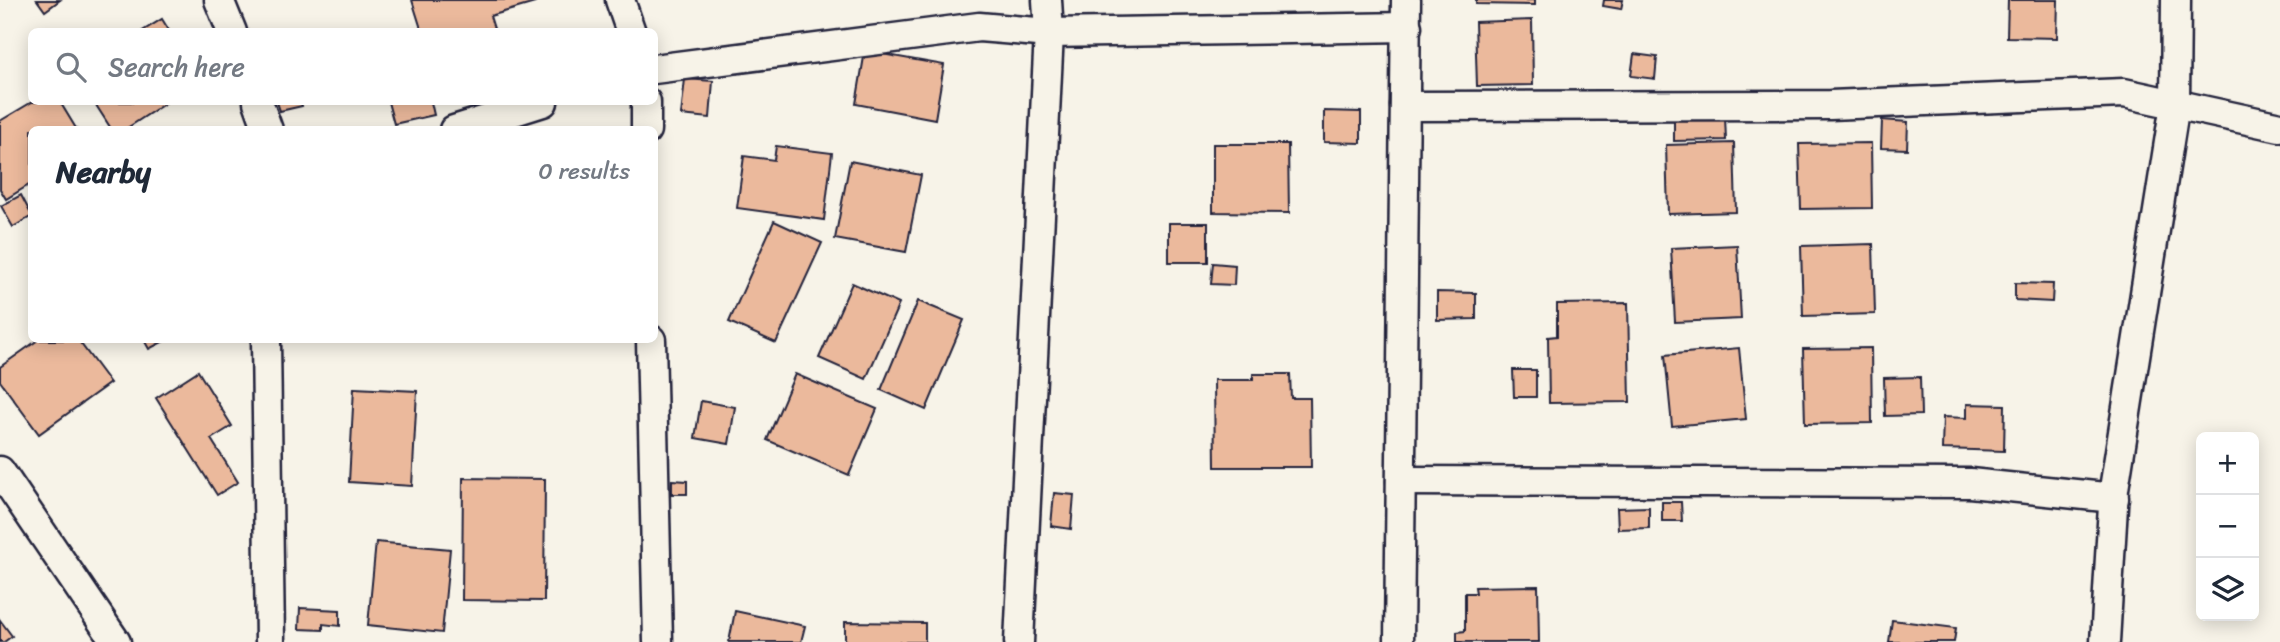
<!DOCTYPE html>
<meta charset="utf-8">
<style>
:root{--surface:#fff;--page:#f6f6f7;--text:#1f2937;--muted:#747a83;--line:#e0e1e3}
body{margin:0;font-family:Sriracha,sans-serif;background:var(--page);color:var(--text)}
.controls{position:absolute;right:21px;bottom:21px;display:grid;overflow:hidden;border-radius:10px;box-shadow:0 4px 18px #0003}
.controls button{width:63px;height:63px;display:grid;place-items:center;padding:0;border:0;border-bottom:2px solid var(--line);background:var(--surface);color:var(--text);font:35px sans-serif}
.list{margin:0;padding:0;list-style:none}
h2{display:flex;justify-content:space-between;align-items:center;height:91px;margin:0;padding:0 28px;font-size:30px}
h2 small{font-size:23px;font-weight:400;color:var(--muted)}
.icon{flex:none;width:38px;height:38px;fill:none;stroke:currentColor;stroke-width:2;stroke-linecap:round;stroke-linejoin:round}
.map{position:relative;flex:none;width:2280px;height:642px;overflow:hidden}
.search{position:absolute;background:var(--surface);box-shadow:0 4px 18px #0003;left:28px;top:28px;width:630px;height:77px;display:flex;align-items:center;gap:18px;box-sizing:border-box;padding:0 24px;border-radius:10px;color:var(--muted);font-size:26px}
.panel{position:absolute;background:var(--surface);box-shadow:0 4px 18px #0003;left:28px;top:126px;width:630px;height:217px;border-radius:10px}
.map>svg:first-child{display:block}
</style>
<div class="map">
<svg width="2280" height="642" viewBox="0 0 2280 642">
<rect width="100%" height="100%" fill="#f7f3e8"/>
<filter id="ink" filterUnits="userSpaceOnUse"><feTurbulence type="fractalNoise" baseFrequency=".0143" numOctaves="2"/><feDisplacementMap in="SourceGraphic" scale="14" xChannelSelector="R" yChannelSelector="G"/><feConvolveMatrix kernelMatrix="1 2 1 2 8 2 1 2 1" color-interpolation-filters="sRGB"/></filter>
<g filter="url(#ink)">
<g fill="#ebb99c" stroke="#22223b" stroke-width="2">
<polygon points="37,0 60,0 45,11"/>
<polygon points="412,0 535,0 535,3 490,16 495,32 422,32"/>
<polygon points="1476,0 1535,0 1535,5 1476,4"/>
<polygon points="1604,0 1623,0 1621,9 1603,6"/>
<polygon points="2008,0 2058,0 2057,38 2007,37"/>
<polygon points="162,19 170,32 141,32"/>
<polygon points="1532,20 1533,85 1477,86 1475,22"/>
<polygon points="865,51 944,65 935,119 856,104"/>
<polygon points="1634,54 1657,57 1655,79 1631,76"/>
<polygon points="685,79 713,81 710,118 681,115"/>
<polygon points="32,102 60,102 77,130 32,130 32,183 6,199 0,189 0,121"/>
<polygon points="94,102 167,102 124,130 112,130"/>
<polygon points="277,102 301,102 302,106 280,111"/>
<polygon points="388,102 431,102 434,115 394,124"/>
<polygon points="1324,111 1361,112 1361,143 1324,142"/>
<polygon points="1674,117 1725,117 1726,140 1674,141"/>
<polygon points="1882,120 1908,122 1907,149 1881,148"/>
<polygon points="1734,143 1736,212 1668,214 1666,145"/>
<polygon points="1871,143 1872,208 1801,209 1799,144"/>
<polygon points="1213,144 1288,144 1289,213 1213,212"/>
<polygon points="776,146 832,153 824,220 737,208 744,156 774,160"/>
<polygon points="850,161 921,175 906,252 835,239"/>
<polygon points="21,195 32,216 13,227 1,206"/>
<polygon points="774,221 822,243 776,343 729,322"/>
<rect x="1169" y="223" width="39" height="39"/>
<polygon points="1873,244 1875,314 1803,316 1801,246"/>
<polygon points="1737,245 1741,319 1675,322 1671,248"/>
<polygon points="1213,263 1235,265 1234,285 1211,284"/>
<polygon points="852,283 899,304 866,379 819,358"/>
<polygon points="2015,283 2053,284 2052,302 2015,300"/>
<polygon points="1437,292 1476,293 1476,319 1437,320"/>
<polygon points="918,301 964,320 926,410 881,390"/>
<polygon points="1628,303 1630,402 1549,403 1548,337 1557,336 1557,304"/>
<polygon points="38,340 78,340 110,383 39,434 0,381 0,367"/>
<polygon points="144,340 166,340 149,349"/>
<polygon points="1739,348 1746,419 1672,426 1665,355"/>
<polygon points="1871,348 1872,423 1805,424 1803,349"/>
<polygon points="1513,370 1536,370 1536,397 1514,397"/>
<polygon points="198,371 232,426 211,439 238,482 217,495 156,398"/>
<polygon points="795,374 877,409 849,475 767,440"/>
<polygon points="1253,374 1290,374 1291,398 1310,398 1311,467 1215,467 1214,380 1253,380"/>
<polygon points="1920,377 1921,415 1885,416 1884,378"/>
<polygon points="354,388 417,391 412,486 349,482"/>
<polygon points="701,401 735,407 729,444 695,438"/>
<polygon points="1967,404 2005,405 2004,451 1942,449 1943,417 1967,418"/>
<polygon points="463,478 545,479 544,601 462,600"/>
<polygon points="672,480 687,481 687,494 672,494"/>
<polygon points="1054,493 1074,495 1071,529 1051,526"/>
<polygon points="1662,502 1681,502 1682,521 1662,521"/>
<polygon points="1649,507 1649,528 1618,529 1617,508"/>
<polygon points="376,542 450,549 442,633 368,625"/>
<polygon points="1538,586 1539,642 1457,642 1457,632 1465,631 1465,593 1476,593 1475,587"/>
<polygon points="300,608 340,610 340,626 323,624 323,630 299,629"/>
<polygon points="735,611 805,626 801,642 729,642"/>
<polygon points="0,620 12,636 4,642 0,642"/>
<polygon points="1892,620 1956,628 1954,642 1889,642"/>
<polygon points="845,622 925,623 925,642 845,642"/>
</g>
<g fill="none" stroke-linecap="round" stroke-linejoin="round">
<defs>
<g id="street">
<polyline points="219,0 232,32"/>
<polyline points="620,0 631,32"/>
<polyline points="654,69 979,27 1049,33 1407,27"/>
<polyline points="258,102 268,130"/>
<polyline points="646,102 646,130"/>
<polyline points="1405,106 1830,105 2124,93 2280,127"/>
<polyline points="454,130 543,102"/>
<polyline points="266,340 270,642"/>
<polyline points="651,340 658,642"/>
<polyline points="0,471 116,642"/>
<polyline points="1401,481 1970,483 2114,498"/>
<polyline points="1019,642 1049,33 1047,0"/>
<polyline points="1399,642 1406,0"/>
<polyline points="2105,642 2114,489 2175,104 2176,0"/>
</g>
</defs>
<use href="#street" stroke="#22223b" stroke-width="33"/>
<use href="#street" stroke="#f7f3e8" stroke-width="28"/>
</g>
</g>
</svg>
<div class="controls">
<button>+</button>
<button>−</button>
<button><svg class="icon" aria-label="layers" viewBox="0 0 24 24"><path d="M12 4l9 5-9 5-9-5zM3 14l9 5 9-5"/></svg></button>
</div>
<div class="search"><svg class="icon" aria-label="search" viewBox="0 0 24 24"><circle cx="10" cy="10" r="6"/><path d="M15 15l6 6"/></svg>Search here</div>
<section class="panel">
<h2>Nearby<small>0 results</small></h2>
<ul class="list">
</ul>
</section>
</div>
